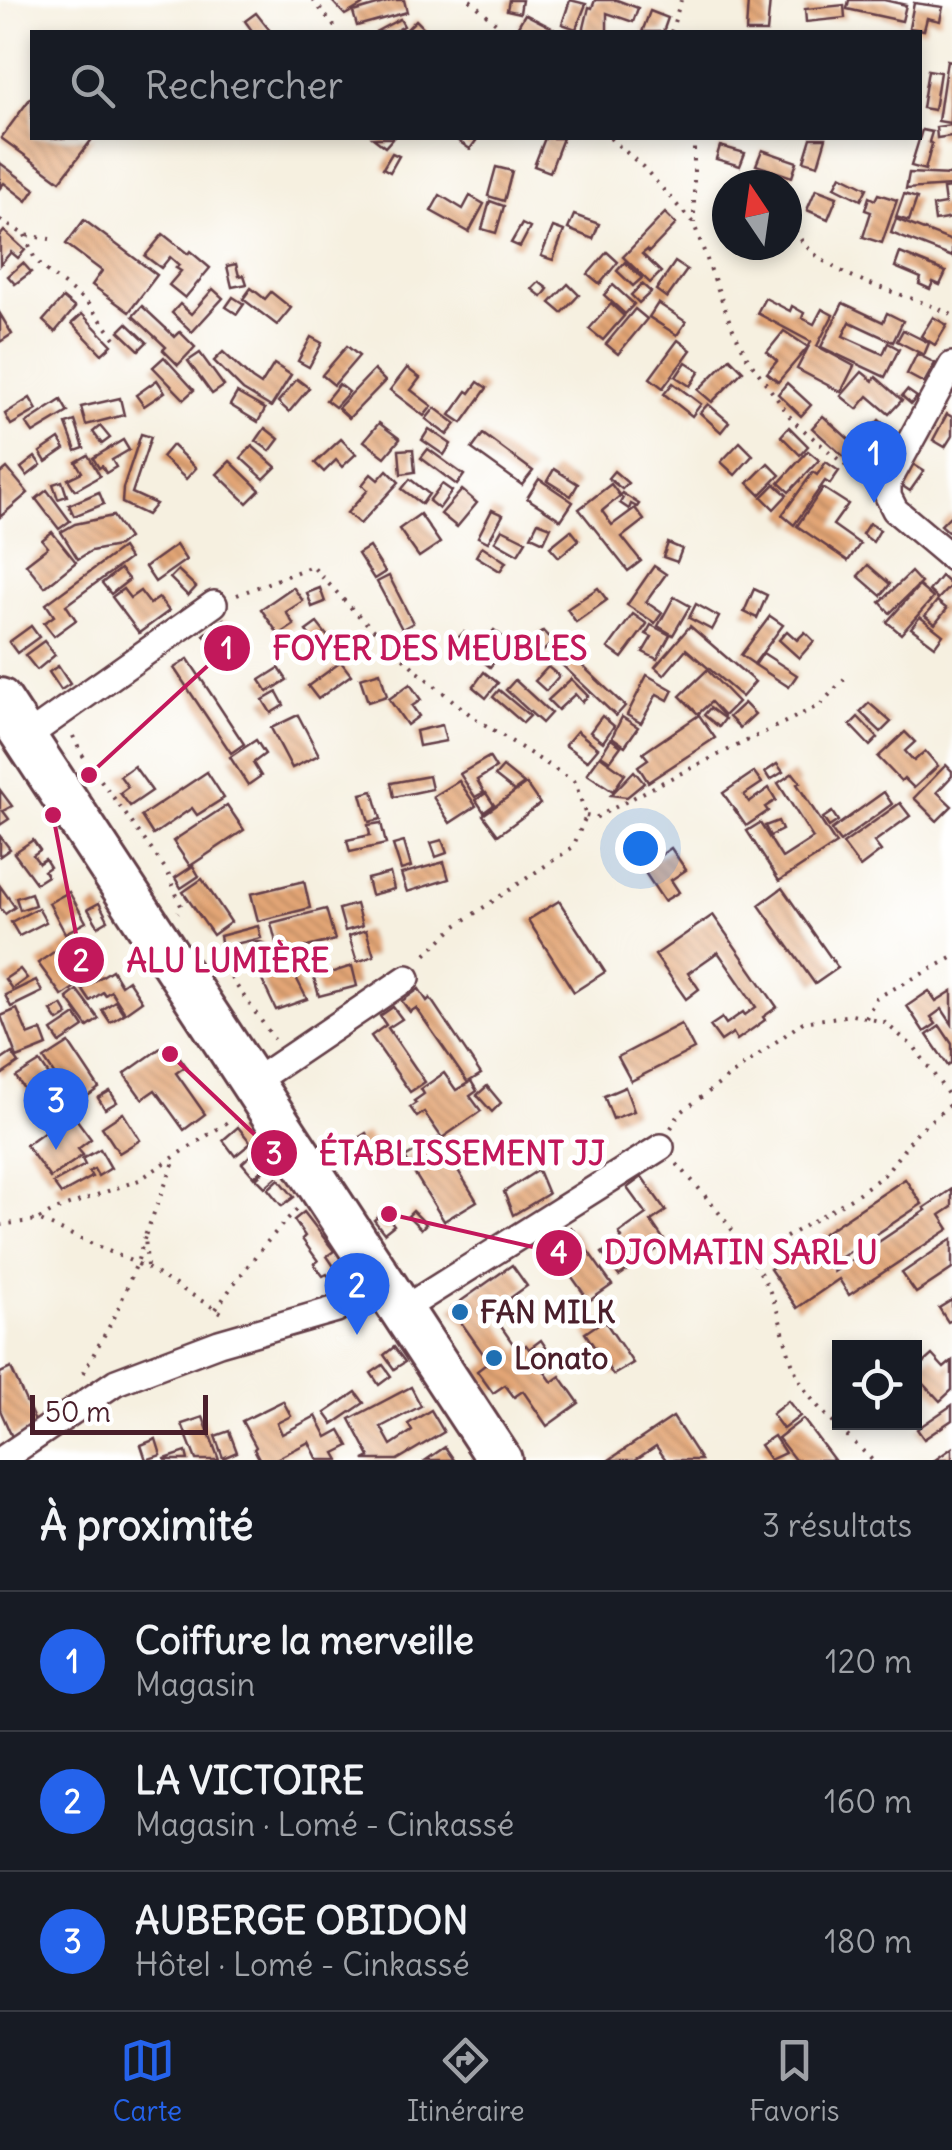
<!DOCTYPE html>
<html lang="fr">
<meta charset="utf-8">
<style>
:root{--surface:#171b24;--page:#242831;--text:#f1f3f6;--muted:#9ea1a6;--line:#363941;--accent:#2563eb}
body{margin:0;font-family:Delius,sans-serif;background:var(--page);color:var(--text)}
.controls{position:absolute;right:30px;bottom:30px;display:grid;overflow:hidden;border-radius:0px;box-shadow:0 5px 15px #0003}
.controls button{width:90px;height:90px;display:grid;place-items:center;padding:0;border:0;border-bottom:2px solid var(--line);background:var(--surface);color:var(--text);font:50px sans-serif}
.compass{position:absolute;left:712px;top:170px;width:90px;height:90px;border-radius:50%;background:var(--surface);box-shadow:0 5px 15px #0003;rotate:347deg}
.scale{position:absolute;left:30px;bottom:25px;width:178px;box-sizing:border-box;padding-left:10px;border:5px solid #4a1f2b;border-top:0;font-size:28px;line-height:35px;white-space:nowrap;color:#4a1f2b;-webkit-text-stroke:8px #fff;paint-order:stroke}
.you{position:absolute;left:640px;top:848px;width:35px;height:35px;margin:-25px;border:8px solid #fff;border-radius:50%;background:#1a73e8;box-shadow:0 0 0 15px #1a73e833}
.badge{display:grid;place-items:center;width:65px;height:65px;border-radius:50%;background:var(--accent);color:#fff;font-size:32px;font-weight:700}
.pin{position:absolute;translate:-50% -82px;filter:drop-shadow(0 2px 5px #0008)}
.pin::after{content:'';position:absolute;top:52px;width:35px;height:30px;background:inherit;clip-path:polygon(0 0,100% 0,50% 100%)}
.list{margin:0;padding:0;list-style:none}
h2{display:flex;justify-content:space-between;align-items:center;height:130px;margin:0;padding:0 40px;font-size:42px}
h2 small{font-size:32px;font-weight:400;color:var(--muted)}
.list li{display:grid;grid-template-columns:65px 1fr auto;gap:30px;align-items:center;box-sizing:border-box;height:140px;padding:0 40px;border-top:2px solid var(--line)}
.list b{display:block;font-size:38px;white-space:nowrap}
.list p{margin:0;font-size:32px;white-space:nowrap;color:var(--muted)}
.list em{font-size:32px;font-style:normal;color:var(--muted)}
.icon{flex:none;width:55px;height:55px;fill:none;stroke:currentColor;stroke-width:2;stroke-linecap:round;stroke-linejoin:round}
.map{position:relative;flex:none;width:952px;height:1460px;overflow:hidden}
.search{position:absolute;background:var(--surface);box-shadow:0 5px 15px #0003;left:30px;right:30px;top:30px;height:110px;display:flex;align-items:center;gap:25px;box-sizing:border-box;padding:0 35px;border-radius:0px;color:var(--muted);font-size:38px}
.sheet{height:550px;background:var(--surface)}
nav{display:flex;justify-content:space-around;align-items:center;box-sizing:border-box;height:140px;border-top:2px solid var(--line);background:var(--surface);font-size:28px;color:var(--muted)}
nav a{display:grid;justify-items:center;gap:5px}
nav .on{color:var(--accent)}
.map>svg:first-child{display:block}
</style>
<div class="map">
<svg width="952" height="1460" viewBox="0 0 952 1460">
<defs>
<pattern id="building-back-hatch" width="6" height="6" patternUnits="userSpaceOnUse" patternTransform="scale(2.5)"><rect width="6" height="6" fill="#e3a676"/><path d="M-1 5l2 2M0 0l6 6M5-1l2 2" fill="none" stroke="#ba8761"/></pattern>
</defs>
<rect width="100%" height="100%" fill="#fff"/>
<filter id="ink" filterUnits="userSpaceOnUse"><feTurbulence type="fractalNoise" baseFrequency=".01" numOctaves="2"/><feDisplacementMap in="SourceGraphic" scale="20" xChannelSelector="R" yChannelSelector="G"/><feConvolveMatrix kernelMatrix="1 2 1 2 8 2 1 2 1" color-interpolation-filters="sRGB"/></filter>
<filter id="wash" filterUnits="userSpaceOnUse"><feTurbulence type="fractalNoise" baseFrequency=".0048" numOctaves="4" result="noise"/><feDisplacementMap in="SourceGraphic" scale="40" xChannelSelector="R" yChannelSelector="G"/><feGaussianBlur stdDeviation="2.25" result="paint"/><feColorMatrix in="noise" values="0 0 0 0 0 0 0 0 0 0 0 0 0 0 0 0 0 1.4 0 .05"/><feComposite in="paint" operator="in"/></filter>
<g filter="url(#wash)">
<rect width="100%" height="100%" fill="#f6f0e0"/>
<g id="blocks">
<g fill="url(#building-back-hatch)">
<polygon points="335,0 359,0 362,5 345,15 333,2"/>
<polygon points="394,0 404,0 407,12 357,26 353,12"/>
<polygon points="509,0 522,0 520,13 507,10"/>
<polygon points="570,0 586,4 576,29 562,24"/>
<polygon points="595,0 617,0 638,8 633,22 607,13 607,32 583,32 589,7 592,8"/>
<polygon points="748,0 770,0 767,32 746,32"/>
<polygon points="849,0 884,0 906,5 902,21 847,9"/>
<polygon points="914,3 943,7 940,21 927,18 924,30 909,28"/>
<polygon points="844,5 845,18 806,22 805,9"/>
<polygon points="650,11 668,18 663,32 642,32"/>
<polygon points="256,13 271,32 253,32 245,21"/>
<polygon points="525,14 560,32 530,32 518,26"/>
<polygon points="400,19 404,26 393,32 375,32"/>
<polygon points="416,20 428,32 409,32 406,30"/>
<polygon points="947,60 952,61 950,123 938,121"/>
<polygon points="928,70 940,72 934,110 922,108"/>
<polygon points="32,96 32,138 93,138 60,181 1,138"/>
<polygon points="952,125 952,136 937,138 936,127"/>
<polygon points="922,130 932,132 929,142 932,144 925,170 911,166"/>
<polygon points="373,138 393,138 385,147"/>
<polygon points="454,138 478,138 470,149"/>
<polygon points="545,138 563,138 550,172 534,166"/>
<polygon points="811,138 826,138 818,165 804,161"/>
<polygon points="720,146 745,153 740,166 716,159"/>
<polygon points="762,150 797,162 792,177 756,165"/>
<polygon points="392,153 399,156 390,172 383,168"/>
<polygon points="0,163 35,189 27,201 4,183 0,188"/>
<polygon points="496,167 512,171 504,201 488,196"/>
<polygon points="909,173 951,175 951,186 906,189"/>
<polygon points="841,175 867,188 861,200 835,187"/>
<polygon points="951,188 952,218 935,221 933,206 945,204 943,189"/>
<polygon points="816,189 837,197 828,219 807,210"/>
<polygon points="878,194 897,200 882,243 863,237 871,212 865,210 869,197 875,200"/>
<polygon points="904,194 917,198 909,221 896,217"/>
<polygon points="440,195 463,209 470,196 484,204 469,232 431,211"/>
<polygon points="490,201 504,206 496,233 482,229"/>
<polygon points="665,213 676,224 649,252 647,250 642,254 661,272 650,283 623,257"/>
<polygon points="574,215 599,224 593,239 568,229"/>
<polygon points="896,219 952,241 952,257 891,233"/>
<polygon points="84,220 157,275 129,312 92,285 102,271 66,244"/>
<polygon points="522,224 530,228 520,247 511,243"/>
<polygon points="553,227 564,231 553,260 541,256"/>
<polygon points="4,231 25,250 18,258 11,252 0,265 0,236"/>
<polygon points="163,234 188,254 190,251 210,268 185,298 169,285 181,271 176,268 179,265 170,257 161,268 145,256"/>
<polygon points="607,252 618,262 600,284 588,274"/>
<polygon points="900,253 946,272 940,285 933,282 930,289 919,284 921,278 895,267"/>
<polygon points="625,262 642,278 633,286 617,271"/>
<polygon points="675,262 687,270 667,298 656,290"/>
<polygon points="23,263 31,272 15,284 8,276"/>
<polygon points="236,264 239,276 244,275 247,284 232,287 227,266"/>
<polygon points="539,282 548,289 542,297 532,289"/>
<polygon points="568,284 579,295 562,313 550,303"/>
<polygon points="642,284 651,292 639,303 631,295"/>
<polygon points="613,285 634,304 625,314 604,295"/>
<polygon points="251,288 265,299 271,292 291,308 277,325 243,299"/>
<polygon points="213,289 223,298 192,332 172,313 180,304 191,314"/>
<polygon points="233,297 244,304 237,314 226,307"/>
<polygon points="63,298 75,308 55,332 43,321"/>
<polygon points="765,298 790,311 792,306 804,313 802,318 814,324 822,309 833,315 817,346 854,366 841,392 797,369 811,342 757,313"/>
<polygon points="658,303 686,322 677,335 649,317"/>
<polygon points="843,303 883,322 887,313 903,321 893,342 850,322 843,336 883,354 888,343 899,349 885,377 821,347"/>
<polygon points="611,304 624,316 603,340 589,329"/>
<polygon points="142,306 175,337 180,332 195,347 178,365 163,350 166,347 133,316"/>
<polygon points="635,309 647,319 618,354 606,344"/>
<polygon points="0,314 12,334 0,342"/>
<polygon points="82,314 112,345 102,354 72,323"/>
<polygon points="933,317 947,325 935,345 921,336"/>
<polygon points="127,323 147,342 139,350 119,331"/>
<polygon points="903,330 929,343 924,355 897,341"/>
<polygon points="784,331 808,347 778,382 767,373 777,361 767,352"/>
<polygon points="311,337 322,343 309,367 298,361"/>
<polygon points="678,340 691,350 663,388 650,378"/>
<polygon points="347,346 359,356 334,385 322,375"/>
<polygon points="223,352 252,379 261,385 274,364 291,375 271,407 243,390 214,361"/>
<polygon points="200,353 224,386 212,394 188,361"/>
<polygon points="917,354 935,363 924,383 907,374"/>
<polygon points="164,357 194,390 184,399 153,367"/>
<polygon points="730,358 743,371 712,402 698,390"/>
<polygon points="686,362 700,371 690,386 676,377"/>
<polygon points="407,368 420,378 411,390 432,406 424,416 390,390"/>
<polygon points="374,370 385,381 349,418 338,408"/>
<polygon points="862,372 873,381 876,377 902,400 889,414 868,396 857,409 841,396"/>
<polygon points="297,379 309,388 289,412 278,402"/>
<polygon points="157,380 165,392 144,406 136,395"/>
<polygon points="478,382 487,388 462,423 450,415 467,391 470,393"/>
<polygon points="673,383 701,404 692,416 664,394"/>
<polygon points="787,383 811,405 801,416 778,394"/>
<polygon points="339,384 349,392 335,407 326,400"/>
<polygon points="907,390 917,397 911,404 902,396"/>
<polygon points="237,393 265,409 258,422 230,405"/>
<polygon points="30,398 37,410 11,425 5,414"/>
<polygon points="120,398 124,415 86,425 81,407"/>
<polygon points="61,400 68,412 33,433 26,423"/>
<polygon points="708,404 729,422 721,432 700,413"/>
<polygon points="435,408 456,424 447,435 426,419"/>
<polygon points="947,414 952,417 952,436 945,447 933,440"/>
<polygon points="823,416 863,452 852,464 812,428"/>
<polygon points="879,420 888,428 869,451 859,443"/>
<polygon points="75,421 84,448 76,451 66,424"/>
<polygon points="379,423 400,439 385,457 364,441"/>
<polygon points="100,426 110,438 102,444 93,432"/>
<polygon points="789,427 808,446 800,455 781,436"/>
<polygon points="265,428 279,439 270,451 256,441"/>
<polygon points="429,429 451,444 444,455 422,440"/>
<polygon points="141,434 151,437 132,493 156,504 147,515 122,503 123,488"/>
<polygon points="483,434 533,471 522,485 472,449"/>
<polygon points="59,439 65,449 46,462 40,452"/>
<polygon points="341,439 356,454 342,467 336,460 324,472 315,463"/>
<polygon points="123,440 129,450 112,460 116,467 106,473 102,466 99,468 93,458"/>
<polygon points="740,442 753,455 735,475 721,462"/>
<polygon points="172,445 196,468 186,479 162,457"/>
<polygon points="252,446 276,467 264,479 241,458"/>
<polygon points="413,449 415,472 401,474 399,450"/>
<polygon points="428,449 464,475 457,485 421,458"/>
<polygon points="808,451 819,460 789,492 779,483"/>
<polygon points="88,455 100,476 75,490 68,479 82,472 76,462"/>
<polygon points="35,457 41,465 27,476 21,468"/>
<polygon points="230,461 260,490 247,503 217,474"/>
<polygon points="826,462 839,471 830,484 825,481 794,525 782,515 813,472 817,475"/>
<polygon points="768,463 780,475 760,495 748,483"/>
<polygon points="911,463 924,471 910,491 898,483"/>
<polygon points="7,468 28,493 0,517 0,474"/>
<polygon points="554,469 578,484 571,496 547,481"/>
<polygon points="387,470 399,482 360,524 347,513 368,490 362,485 371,474 378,480"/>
<polygon points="614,471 628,483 622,489 608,478"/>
<polygon points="410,479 429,494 422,504 402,489"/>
<polygon points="539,479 573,502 561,520 527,498"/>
<polygon points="62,481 67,496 58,499 53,484"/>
<polygon points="442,484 452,491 439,509 429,501"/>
<polygon points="611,484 620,496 602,511 612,525 635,508 644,520 622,537 641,561 628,571 579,509"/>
<polygon points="775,484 787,495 774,509 762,497"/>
<polygon points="823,488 848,504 833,525 860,544 848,561 797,526"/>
<polygon points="47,490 70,521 59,529 36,499"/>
<polygon points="462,490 477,503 457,527 441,514"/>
<polygon points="99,492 104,504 74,516 69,505"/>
<polygon points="622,493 639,504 637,507 631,504 629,509 620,503 623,498 620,496"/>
<polygon points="492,510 503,515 488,542 478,537"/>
<polygon points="420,514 440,543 419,557 399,529"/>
<polygon points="952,514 952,531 950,533 941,525"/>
<polygon points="113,516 128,538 118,546 91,551 78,559 61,532 75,524"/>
<polygon points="538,522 551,527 544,542 531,536"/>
<polygon points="869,523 880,530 873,542 862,534"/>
<polygon points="502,529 526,541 518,554 495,541"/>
<polygon points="571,530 579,540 559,557 550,547"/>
<polygon points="52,532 76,562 45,587 26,564 48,547 42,540"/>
<polygon points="668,543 682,549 677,562 663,557"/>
<polygon points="176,545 186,560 155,582 145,567"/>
<polygon points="482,546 506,562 500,571 476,556"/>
<polygon points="369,547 385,572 374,579 358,554"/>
<polygon points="122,548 129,559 66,605 76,620 54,636 44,623 54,616 46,604"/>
<polygon points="868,565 890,584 881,596 858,576"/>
<polygon points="654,566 666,574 646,602 662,613 655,623 627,605"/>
<polygon points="120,569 129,580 111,594 102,583"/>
<polygon points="178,570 196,587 188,596 170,578"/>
<polygon points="911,572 921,583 890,613 880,602"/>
<polygon points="389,576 413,623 402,629 377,582"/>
<polygon points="941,576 951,585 938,599 929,591"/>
<polygon points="919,586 933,598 901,634 887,622"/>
<polygon points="293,587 303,601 286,612 294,625 279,635 261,609"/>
<polygon points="320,588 325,602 312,607 307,593"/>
<polygon points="598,588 607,600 576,622 567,609"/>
<polygon points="123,589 130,598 140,591 150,604 159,598 169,611 139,633 112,597"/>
<polygon points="754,589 767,595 757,618 744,612"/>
<polygon points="674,597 690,606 673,635 658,626"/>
<polygon points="937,601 947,609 935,624 925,616"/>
<polygon points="696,604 719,617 712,630 689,618"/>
<polygon points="633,614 647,624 622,658 608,648"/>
<polygon points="770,616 783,625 754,664 741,655"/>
<polygon points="920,617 943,635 935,646 911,628"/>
<polygon points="224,619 250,651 229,667 204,635"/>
<polygon points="317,623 336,647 325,655 306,631"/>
<polygon points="651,625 670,635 657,659 643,652 652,637 646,634"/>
<polygon points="31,626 39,637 17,653 9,642"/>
<polygon points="690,626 755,682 742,697 686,649 664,675 655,667"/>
<polygon points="494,630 517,649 507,660 501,654 490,667 474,654"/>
<polygon points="543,631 553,642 540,654 529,643"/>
<polygon points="787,631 797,640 805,632 814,641 799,658 779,640"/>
<polygon points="464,632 478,644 469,654 455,641"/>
<polygon points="44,641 55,655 37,670 25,655"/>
<polygon points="763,653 797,675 789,687 755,665"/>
<polygon points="570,654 625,706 616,716 560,663"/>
<polygon points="188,659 244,744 231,753 174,668"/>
<polygon points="341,662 351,675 318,699 308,686"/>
<polygon points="58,666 70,684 61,690 49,672"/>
<polygon points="548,667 559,676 546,691 535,681"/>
<polygon points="279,668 287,680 268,692 260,680"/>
<polygon points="707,670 738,702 724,716 711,702 698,714 680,696"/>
<polygon points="380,672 387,696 368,702 360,678"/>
<polygon points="484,672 498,683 486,698 473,687"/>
<polygon points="647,675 673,690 668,700 657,694 641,723 627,715"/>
<polygon points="571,679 588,696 582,702 575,694 558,710 548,700"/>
<polygon points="515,680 551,713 542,723 506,690"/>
<polygon points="410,684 421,700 412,706 419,716 407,725 389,699"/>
<polygon points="499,690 530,716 523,723 493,697"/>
<polygon points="277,692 284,705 271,713 263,700"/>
<polygon points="744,703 755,714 740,728 729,717"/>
<polygon points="869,703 891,722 881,732 860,712"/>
<polygon points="710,708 725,719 719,727 704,715"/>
<polygon points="298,715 319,755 292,768 271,728"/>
<polygon points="699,715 715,738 648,782 638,766 648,759 643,753"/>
<polygon points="602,716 614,726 603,742 590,732"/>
<polygon points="622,717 638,727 625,746 612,737"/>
<polygon points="858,717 878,738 870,746 850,725"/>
<polygon points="442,725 446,741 419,746 416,731"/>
<polygon points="577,731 598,748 587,761 565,745"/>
<polygon points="905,732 915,742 905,751 914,761 925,751 938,766 914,788 904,778 901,781 878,757"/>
<polygon points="611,739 621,746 610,761 601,755"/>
<polygon points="256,740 265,754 253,763 261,776 248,785 230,757"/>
<polygon points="600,756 625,774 613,791 587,774"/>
<polygon points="489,757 496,768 477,780 484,792 475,797 460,774"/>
<polygon points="777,764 783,772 770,780 765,772"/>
<polygon points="946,765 952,771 952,776 937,792 952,806 937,821 914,798"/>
<polygon points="134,766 152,791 130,806 120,793 128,787 120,776"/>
<polygon points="503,767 524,784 514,791 495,776"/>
<polygon points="634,771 644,783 627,797 611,795"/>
<polygon points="207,772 224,798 197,815 192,808 153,835 141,816"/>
<polygon points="754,772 762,783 744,795 749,802 769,788 776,800 765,807 768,811 746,826 723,793"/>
<polygon points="793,773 800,782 797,784 836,844 779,881 747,831 760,823 782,858 813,838 778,783"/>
<polygon points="429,776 432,789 394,797 391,783"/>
<polygon points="459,781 476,806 450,823 433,797"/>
<polygon points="526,784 540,804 498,835 483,815"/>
<polygon points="0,790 12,806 3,811 9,819 0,825"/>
<polygon points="373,791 381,819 369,822 361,794"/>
<polygon points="884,792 892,804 840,842 831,830"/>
<polygon points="486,793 494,805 484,812 476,800"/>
<polygon points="900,803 910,816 874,842 881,851 860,867 843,844"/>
<polygon points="227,805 244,830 190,866 173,841"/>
<polygon points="832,812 838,821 829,827 823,818"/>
<polygon points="778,821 782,830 770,836 765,826"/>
<polygon points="381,823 386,844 350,852 347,840 370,835 368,825"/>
<polygon points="0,836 10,849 0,856"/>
<polygon points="33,840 40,850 33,855 39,863 45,859 50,867 44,871 47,876 36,883 14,853"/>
<polygon points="442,840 447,853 436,857 431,843"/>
<polygon points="404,842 411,867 401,870 393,845"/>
<polygon points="671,848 686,870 671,880 679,892 664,901 642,868"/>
<polygon points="444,862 449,879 407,892 401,874"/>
<polygon points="193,866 199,876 181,888 175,878"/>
<polygon points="390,873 394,889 371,895 367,879"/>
<polygon points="202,879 231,922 213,935 183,892"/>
<polygon points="304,881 310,908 258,921 251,894"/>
<polygon points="0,886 15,907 5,914 0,908"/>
<polygon points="782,888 838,968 815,984 759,905"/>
<polygon points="69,892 86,922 65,933 49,903"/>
<polygon points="31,893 35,905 20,910 16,898"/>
<polygon points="559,901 605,972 574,992 528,920"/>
<polygon points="99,903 108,920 98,926 88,909"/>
<polygon points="356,904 362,926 345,931 339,909"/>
<polygon points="38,908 46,922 19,936 11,922"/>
<polygon points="326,909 335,940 279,954 271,923"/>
<polygon points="713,915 777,1007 763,1017 765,1020 737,1040 733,1033 721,1041 710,1026 722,1018 726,1024 743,1012 745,1015 756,1007 718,952 688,973 699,989 686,999 655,955"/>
<polygon points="258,926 261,938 222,947 220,936"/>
<polygon points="366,930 374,956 357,962 349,936"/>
<polygon points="78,935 95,959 90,963 97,972 62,996 38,963"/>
<circle cx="258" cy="954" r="12"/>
<polygon points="286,958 307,999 276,1010 258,972"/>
<polygon points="352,966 357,986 319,996 314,978"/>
<polygon points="20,969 27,978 12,989 5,979"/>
<polygon points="112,970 121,985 128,980 142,1001 125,1013 111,991 105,995 103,992 90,1001 82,989"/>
<polygon points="36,980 42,992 11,1007 5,995"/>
<polygon points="419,989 427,1001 430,998 481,1074 468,1082 471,1081 477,1091 470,1096 481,1111 442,1138 424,1112 417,1117 410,1107 416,1103 414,1101 424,1094 421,1089 444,1073 456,1090 468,1083 416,1008 410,1012 402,1001"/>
<polygon points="77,990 99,1019 88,1027 67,998"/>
<polygon points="929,991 936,1001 952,991 952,1024 942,1009 931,1017 936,1024 924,1032 907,1006"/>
<polygon points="115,1001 124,1014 110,1022 102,1010"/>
<polygon points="62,1005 68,1015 58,1021 51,1011"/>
<polygon points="393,1007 402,1019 388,1028 425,1082 410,1092 371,1036 386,1025 380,1016"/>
<polygon points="17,1009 28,1035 41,1030 47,1046 17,1058 1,1016"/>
<polygon points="76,1015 84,1027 60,1043 52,1031"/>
<polygon points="681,1024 694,1049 631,1081 618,1057"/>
<polygon points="940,1026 952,1044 952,1063 948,1066 927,1035"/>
<polygon points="169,1042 186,1066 176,1073 205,1114 184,1130 155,1090 142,1099 124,1074"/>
<polygon points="69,1043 99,1088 75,1105 44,1059"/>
<polygon points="12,1053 19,1063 0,1076 0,1061"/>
<polygon points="40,1062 71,1108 47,1123 16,1077"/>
<polygon points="487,1086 501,1103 492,1112 477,1095"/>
<polygon points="625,1087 634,1111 613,1119 604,1096"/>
<polygon points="110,1091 117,1102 105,1109 98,1098"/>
<polygon points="71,1112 91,1139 78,1149 83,1155 50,1178 26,1145"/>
<polygon points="123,1113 140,1140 119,1153 102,1127"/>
<polygon points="238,1127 251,1143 235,1156 223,1140"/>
<polygon points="366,1133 373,1144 352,1159 344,1147"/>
<polygon points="438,1138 477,1201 444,1221 405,1158"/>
<polygon points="100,1149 111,1168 98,1176 94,1169 89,1172 92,1177 61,1194 53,1183 85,1165 82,1159"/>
<polygon points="254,1152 266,1166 254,1177 242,1163"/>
<polygon points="270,1165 279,1175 265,1187 256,1178"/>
<polygon points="538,1170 548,1194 513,1215 504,1192"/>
<polygon points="642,1177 666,1211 651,1221 666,1243 619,1276 602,1253 622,1238 619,1233 646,1214 627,1188"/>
<polygon points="279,1179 294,1197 282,1206 268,1189"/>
<polygon points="905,1179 922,1204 830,1265 834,1272 926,1210 924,1208 952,1189 952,1207 940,1215 949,1229 849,1295 839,1279 797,1308 770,1269"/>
<polygon points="413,1211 426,1224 421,1229 408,1216"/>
<polygon points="304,1212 334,1251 327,1256 335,1268 341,1264 353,1280 338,1290 327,1274 323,1276 314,1264 318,1261 302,1239 305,1236 294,1220"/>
<polygon points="384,1212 394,1225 384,1233 374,1220"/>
<polygon points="571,1227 612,1285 589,1301 548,1243"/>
<polygon points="952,1239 952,1269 916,1293 902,1273"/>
<polygon points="512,1265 527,1286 491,1312 518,1351 526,1345 529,1349 541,1340 551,1355 539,1364 552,1382 560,1376 579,1403 547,1426 523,1391 514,1397 505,1385 493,1393 477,1371 489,1362 451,1308"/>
<polygon points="952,1300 952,1320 948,1322 939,1308"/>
<polygon points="604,1320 633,1363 613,1375 585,1333"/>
<polygon points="394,1347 405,1362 394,1369 384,1355"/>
<polygon points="932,1355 944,1368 952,1361 952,1390 940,1401 914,1373 914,1371"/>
<polygon points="383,1365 391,1376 379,1385 371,1373"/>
<polygon points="11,1368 37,1426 12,1437 0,1410 0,1373"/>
<polygon points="411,1387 421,1406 381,1427 391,1445 412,1431 408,1424 431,1410 444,1432 397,1460 364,1460 370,1457 350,1419"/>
<polygon points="356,1392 364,1403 333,1424 325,1413"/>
<polygon points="283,1401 291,1416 277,1423 282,1434 316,1416 327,1437 340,1430 349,1446 335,1453 339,1460 318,1460 309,1442 274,1460 260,1460 254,1449 256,1447 242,1421"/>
<polygon points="788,1401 800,1416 783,1429 772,1414"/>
<polygon points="952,1405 952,1420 924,1439 917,1429"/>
<polygon points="203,1417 219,1460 196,1460 182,1424"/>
<polygon points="673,1417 701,1460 666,1460 656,1446 635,1460 609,1460"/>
<polygon points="803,1419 834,1460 795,1460 778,1438"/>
<polygon points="229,1431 237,1452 223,1458 215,1436"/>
<polygon points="774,1436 785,1453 770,1460 760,1445"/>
<polygon points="156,1439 161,1455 146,1460 141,1445"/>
<polygon points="445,1447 454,1460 426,1460"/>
<polygon points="952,1448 952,1460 935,1460"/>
<polygon points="186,1452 188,1460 165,1460 165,1459"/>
</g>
</g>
</g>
<g filter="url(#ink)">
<use href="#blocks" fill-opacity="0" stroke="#643e46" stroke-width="2.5"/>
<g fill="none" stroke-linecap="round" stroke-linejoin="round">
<defs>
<g id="minor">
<polyline points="952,365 888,482 888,496 895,510 952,558"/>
<polyline points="25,738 214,604"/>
<polyline points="252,1083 407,978"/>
<polyline points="402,1310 661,1147"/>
<polyline points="1,1460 116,1382 219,1343 337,1309 379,1276"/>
</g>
<polyline id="trunk" points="0,700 500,1460"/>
</defs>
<use href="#minor" stroke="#643e46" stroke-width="30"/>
<use href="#trunk" stroke="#643e46" stroke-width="48"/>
<g stroke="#643e46" stroke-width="4" stroke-dasharray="2.5 8" stroke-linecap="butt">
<polyline points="313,0 339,32"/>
<polyline points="470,0 506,32"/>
<polyline points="671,32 681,0"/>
<polyline points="610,138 643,167 694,224 731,325 747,357 793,421 864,481"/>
<polyline points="694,138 694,223"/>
<path d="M791 189C775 274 897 286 952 315"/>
<polyline points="0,220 25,235 50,239"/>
<polyline points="25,235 34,257 43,268 88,304 119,343"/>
<polyline points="237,595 312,566 354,611 417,671 473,717 575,782 586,816 573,847 456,926 421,959"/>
<polyline points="73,736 81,753 167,871 182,908 178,912"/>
<polyline points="586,816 595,818 665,781 820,705 845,678"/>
<polyline points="231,978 274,1039"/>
<polyline points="866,1018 876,998 952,958"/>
<polyline points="671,1128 680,1113 803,1022 852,1015 884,1022 915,1048 952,1100"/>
<path d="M677 1164C711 1201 750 1248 771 1294 784 1324 786 1359 804 1388 822 1416 849 1436 872 1460"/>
<polyline points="39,1219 55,1210 139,1180 234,1118"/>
<polyline points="0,1225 38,1220 147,1268 227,1316"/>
<polyline points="750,1259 856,1195 884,1175 918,1131 952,1103"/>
<polyline points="147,1266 145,1236 176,1157"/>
<path d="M216 1309C241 1273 267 1240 298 1208"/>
<polyline points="83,1373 115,1316 137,1263 145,1236"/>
</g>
<use href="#minor" stroke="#fff" stroke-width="25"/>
<use href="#trunk" stroke="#fff" stroke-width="42"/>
</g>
</g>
<g fill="#1f6fb2" stroke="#fff" stroke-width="4">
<circle cx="460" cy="1312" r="10"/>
<circle cx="494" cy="1358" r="10"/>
</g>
<g text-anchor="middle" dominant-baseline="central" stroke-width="10" stroke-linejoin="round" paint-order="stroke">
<g font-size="30" font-weight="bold" fill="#4a1f2b" stroke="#fff" text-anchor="start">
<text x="480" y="1312">FAN MILK</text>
<text x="514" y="1358">Lonato</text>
</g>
</g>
<path fill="none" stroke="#c2185b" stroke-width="4" d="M89 775L227 648M53 815L81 960M170 1054L274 1153M389 1214L559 1253"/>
<g fill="#c2185b" stroke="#fff" stroke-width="4">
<circle cx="89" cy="775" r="10"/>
<circle cx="53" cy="815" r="10"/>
<circle cx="170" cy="1054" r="10"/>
<circle cx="389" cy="1214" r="10"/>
<circle cx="227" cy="648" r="25"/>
<circle cx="81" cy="960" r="25"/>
<circle cx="274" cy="1153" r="25"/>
<circle cx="559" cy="1253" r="25"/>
</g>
<g font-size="30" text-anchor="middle" font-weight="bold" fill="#fff">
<text x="227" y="659">1</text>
<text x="81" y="971">2</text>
<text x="274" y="1164">3</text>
<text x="559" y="1263">4</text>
</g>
<g font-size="32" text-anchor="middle" font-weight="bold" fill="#c2185b" stroke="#fff" stroke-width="10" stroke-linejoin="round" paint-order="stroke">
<text x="430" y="660">FOYER DES MEUBLES</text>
<text x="228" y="972">ALU LUMIÈRE</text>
<text x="462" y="1165">ÉTABLISSEMENT JJ</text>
<text x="741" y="1264">DJOMATIN SARL U</text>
</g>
</svg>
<div class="controls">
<button><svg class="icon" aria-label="locate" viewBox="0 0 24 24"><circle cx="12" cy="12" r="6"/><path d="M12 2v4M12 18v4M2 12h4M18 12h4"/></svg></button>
</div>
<svg class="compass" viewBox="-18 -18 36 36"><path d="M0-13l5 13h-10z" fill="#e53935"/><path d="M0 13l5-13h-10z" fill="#9ea1a6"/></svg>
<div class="scale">50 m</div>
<div class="you"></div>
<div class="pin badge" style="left:874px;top:503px">1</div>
<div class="pin badge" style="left:357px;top:1335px">2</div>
<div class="pin badge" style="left:56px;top:1150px">3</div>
<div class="search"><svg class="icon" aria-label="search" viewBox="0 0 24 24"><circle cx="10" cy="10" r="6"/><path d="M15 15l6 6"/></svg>Rechercher</div>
</div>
<section class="sheet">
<h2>À proximité<small>3 résultats</small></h2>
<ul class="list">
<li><span class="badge">1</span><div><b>Coiffure la merveille</b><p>Magasin</p></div><em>120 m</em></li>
<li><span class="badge">2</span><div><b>LA VICTOIRE</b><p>Magasin · Lomé - Cinkassé</p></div><em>160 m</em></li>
<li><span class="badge">3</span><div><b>AUBERGE OBIDON</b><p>Hôtel · Lomé - Cinkassé</p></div><em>180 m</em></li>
</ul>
</section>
<nav>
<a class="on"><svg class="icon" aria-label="map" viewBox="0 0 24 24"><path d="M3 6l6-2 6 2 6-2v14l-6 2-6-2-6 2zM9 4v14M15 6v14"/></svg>Carte</a>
<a><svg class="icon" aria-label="directions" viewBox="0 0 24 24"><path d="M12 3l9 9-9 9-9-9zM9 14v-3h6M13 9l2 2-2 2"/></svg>Itinéraire</a>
<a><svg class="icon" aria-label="saved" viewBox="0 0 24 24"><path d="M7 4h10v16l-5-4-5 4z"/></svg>Favoris</a>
</nav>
